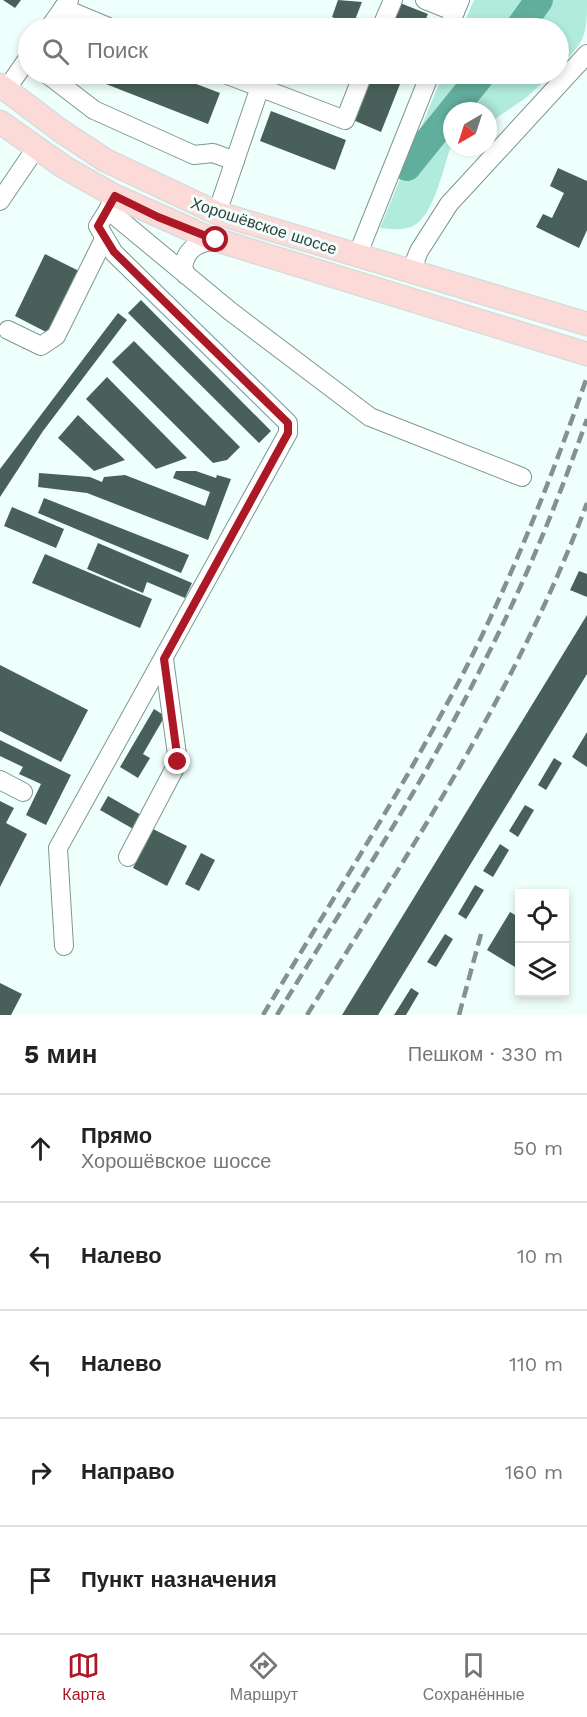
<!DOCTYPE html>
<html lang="ru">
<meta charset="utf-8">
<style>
:root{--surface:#fff;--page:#f2f2f2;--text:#222;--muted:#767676;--line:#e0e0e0;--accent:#ac1825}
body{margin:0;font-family:"Work Sans",sans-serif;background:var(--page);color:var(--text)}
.controls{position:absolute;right:18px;bottom:18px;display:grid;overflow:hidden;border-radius:0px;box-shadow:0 3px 9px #0003}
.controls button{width:54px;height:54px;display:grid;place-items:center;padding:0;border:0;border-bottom:2px solid var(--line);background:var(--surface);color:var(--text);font:30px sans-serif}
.compass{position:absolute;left:443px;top:102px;width:54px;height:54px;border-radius:50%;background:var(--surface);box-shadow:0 3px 9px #0003;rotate:219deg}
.stop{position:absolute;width:18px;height:18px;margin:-14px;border:4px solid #ac1825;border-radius:50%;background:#fff}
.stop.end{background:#ac1825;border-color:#fff;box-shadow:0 2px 6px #0008}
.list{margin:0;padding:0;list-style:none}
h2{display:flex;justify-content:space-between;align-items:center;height:78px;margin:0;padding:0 24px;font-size:26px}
h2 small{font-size:20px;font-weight:400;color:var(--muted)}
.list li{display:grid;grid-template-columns:39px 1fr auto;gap:18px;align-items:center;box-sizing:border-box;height:108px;padding:0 24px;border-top:2px solid var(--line)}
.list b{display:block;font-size:22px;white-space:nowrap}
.list p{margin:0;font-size:20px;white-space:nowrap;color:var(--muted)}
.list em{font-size:20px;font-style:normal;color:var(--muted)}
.icon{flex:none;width:33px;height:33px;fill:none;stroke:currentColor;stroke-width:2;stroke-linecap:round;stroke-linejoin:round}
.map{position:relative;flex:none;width:587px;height:1015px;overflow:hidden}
.search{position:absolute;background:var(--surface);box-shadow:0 3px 9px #0003;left:18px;right:18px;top:18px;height:66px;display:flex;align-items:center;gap:15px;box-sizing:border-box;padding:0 21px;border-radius:33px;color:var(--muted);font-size:22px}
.sheet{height:618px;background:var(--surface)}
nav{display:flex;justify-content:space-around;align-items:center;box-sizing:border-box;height:84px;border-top:2px solid var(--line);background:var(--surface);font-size:16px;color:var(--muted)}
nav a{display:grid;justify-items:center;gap:3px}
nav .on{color:var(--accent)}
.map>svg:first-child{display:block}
</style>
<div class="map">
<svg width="587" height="1015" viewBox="0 0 587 1015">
<rect width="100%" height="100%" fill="#effffb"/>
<g fill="#b0ebdc">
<path d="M474 0H587C587 37 585 41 559 67L558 28H462Z"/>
<path d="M443 74H552L527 97 488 124V111H452L453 147 450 149C443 169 433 217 413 226 402 231 391 229 380 228Z"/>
</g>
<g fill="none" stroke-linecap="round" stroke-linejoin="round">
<g stroke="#62ae9d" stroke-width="28">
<polyline points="519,28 539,0"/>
<polyline points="407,167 482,74"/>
</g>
</g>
<g fill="#49605a">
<polygon points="3,0 21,0 15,8"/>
<polygon points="338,0 362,2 353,25 332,17"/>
<polygon points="400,3 428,14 422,28 390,28"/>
<polygon points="90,74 170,74 220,93 208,124 88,77"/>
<polygon points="367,74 404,74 381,132 353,120"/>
<polygon points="271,111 346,140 335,170 260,141"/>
<polygon points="558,168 587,181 587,230 579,248 536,227 543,214 552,218 564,193 550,186"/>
<polygon points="45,254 79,271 48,333 15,316"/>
<polygon points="141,300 271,431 259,443 128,313"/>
<polygon points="118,313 127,320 43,431 0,497 0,469"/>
<polygon points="134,341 240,447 227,460 213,463 112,362"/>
<polygon points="107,377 187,458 156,469 86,399"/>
<polygon points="78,415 125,460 94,471 58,438"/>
<polygon points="176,471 196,471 216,478 217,475 231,479 208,540 87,493 38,487 39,473 90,477 102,482 104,477 125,475 205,506 210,492 173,478"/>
<polygon points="44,498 189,555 181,573 38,513"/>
<polygon points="12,507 64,529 56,548 4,526"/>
<polygon points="98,543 192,583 185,598 147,582 143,593 87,569"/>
<polygon points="45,554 152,599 140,628 32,583"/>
<polygon points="579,571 587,574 587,597 570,590"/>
<polygon points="587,615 587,674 378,1015 342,1015"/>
<polygon points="0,665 88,710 61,762 0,731"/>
<polygon points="154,709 165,716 143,754 150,758 138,778 120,767"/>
<polygon points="587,732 587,767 572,757"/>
<polygon points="0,740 71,775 46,825 26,815 41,784 19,774 23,767 0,756"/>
<polygon points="554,758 562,763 546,790 538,785"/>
<polygon points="108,796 143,816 135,830 100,810"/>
<polygon points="0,801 14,808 6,823 27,834 0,887"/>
<polygon points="525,805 534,810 518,837 509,831"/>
<polygon points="153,829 187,846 167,886 133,868"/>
<polygon points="500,844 509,850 493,877 483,871"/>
<polygon points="201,853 215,860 199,891 185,884"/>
<polygon points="475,885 484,890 466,919 458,914"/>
<polygon points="510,912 520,918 520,970 487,950"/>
<polygon points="445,934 453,939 436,967 427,962"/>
<polygon points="0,983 22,994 11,1015 0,1015"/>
<polygon points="411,988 419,993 406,1015 394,1015"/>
</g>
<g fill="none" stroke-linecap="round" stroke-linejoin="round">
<defs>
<g id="minor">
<polyline points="425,0 455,12"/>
<polyline points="63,8 111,28"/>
<polyline points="49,28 69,0"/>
<polyline points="381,28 393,0"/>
<polyline points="448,28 460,0"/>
<polyline points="47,74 94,110 194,155 213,153 235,161"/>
<polyline points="225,74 345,120 363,74"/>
<polyline points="6,90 28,58"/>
<polyline points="113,200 108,210 230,311 370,417 522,477"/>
<polyline points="0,201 36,148"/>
<polyline points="217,213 260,87"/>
<polyline points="357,256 430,74"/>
<polyline points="411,271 419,251 449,204 587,54"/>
<path d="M186 275 183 266C187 247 199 243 216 240"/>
<polyline points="8,330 41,346 56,336 104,239"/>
<polyline points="0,780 23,792"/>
<polyline points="128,857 178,762 164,659"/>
<polyline points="64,946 58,848 288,433 288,423 114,253 98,226 108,210"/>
</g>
<g id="major">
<polyline points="0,85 61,131 105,160 217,213 587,324"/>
<polyline points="0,122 64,167 115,196 207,237 587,354"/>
</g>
</defs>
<use href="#minor" stroke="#7f9791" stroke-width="20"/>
<use href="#major" stroke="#dadcdc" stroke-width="25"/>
<use href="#minor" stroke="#fff" stroke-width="18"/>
<use href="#major" stroke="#fbdad8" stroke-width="22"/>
<g stroke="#85918e" stroke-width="4.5" stroke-dasharray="12 6" stroke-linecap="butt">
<path d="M263 1015C333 898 407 783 469 662 515 570 553 474 587 377"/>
<path d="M277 1015C347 900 422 787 482 666 523 587 557 504 587 419"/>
<path d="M307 1015C411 849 518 688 587 503"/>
<polyline points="459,1015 481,934"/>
</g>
</g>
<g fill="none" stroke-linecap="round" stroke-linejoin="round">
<polyline stroke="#ac1825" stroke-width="8" points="178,762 164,659 288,433 288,423 114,252 98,226 115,196 158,217 216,240"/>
</g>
<g text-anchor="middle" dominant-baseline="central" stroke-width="6" stroke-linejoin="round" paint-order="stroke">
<g font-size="16" fill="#333d3a" stroke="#effffb">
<text transform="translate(264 226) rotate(18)">Хорошёвское шоссе</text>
</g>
</g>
</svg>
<div class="controls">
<button><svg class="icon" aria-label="locate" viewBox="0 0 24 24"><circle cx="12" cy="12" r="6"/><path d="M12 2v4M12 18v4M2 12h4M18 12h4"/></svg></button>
<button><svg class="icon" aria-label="layers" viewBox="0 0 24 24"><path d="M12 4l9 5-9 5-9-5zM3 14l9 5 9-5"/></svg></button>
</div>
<svg class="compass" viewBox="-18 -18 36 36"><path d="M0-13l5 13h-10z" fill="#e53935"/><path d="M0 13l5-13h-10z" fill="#767676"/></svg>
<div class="stop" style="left:216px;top:240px"></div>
<div class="stop end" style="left:178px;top:762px"></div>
<div class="search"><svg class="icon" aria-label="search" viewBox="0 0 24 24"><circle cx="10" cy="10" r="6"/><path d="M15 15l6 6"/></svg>Поиск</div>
</div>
<section class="sheet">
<h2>5 мин<small>Пешком · 330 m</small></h2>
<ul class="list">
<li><svg class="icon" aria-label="ahead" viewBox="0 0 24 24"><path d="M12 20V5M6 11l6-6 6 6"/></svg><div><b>Прямо</b><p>Хорошёвское шоссе</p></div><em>50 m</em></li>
<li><svg class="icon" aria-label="left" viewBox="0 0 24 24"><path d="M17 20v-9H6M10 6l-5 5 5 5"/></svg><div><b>Налево</b></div><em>10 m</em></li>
<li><svg class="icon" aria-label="left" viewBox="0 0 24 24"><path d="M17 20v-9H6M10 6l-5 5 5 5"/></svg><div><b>Налево</b></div><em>110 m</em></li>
<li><svg class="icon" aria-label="right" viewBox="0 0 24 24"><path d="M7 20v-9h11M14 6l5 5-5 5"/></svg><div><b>Направо</b></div><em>160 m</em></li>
<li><svg class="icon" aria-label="arrive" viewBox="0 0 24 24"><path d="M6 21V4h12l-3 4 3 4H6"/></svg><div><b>Пункт назначения</b></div></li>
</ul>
</section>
<nav>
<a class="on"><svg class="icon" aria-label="map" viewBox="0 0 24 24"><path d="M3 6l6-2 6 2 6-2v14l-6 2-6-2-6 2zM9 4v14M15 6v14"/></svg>Карта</a>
<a><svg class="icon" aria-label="directions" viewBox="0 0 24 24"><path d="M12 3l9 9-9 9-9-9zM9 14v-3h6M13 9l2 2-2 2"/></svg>Маршрут</a>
<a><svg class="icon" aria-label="saved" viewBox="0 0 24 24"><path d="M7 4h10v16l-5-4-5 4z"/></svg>Сохранённые</a>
</nav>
